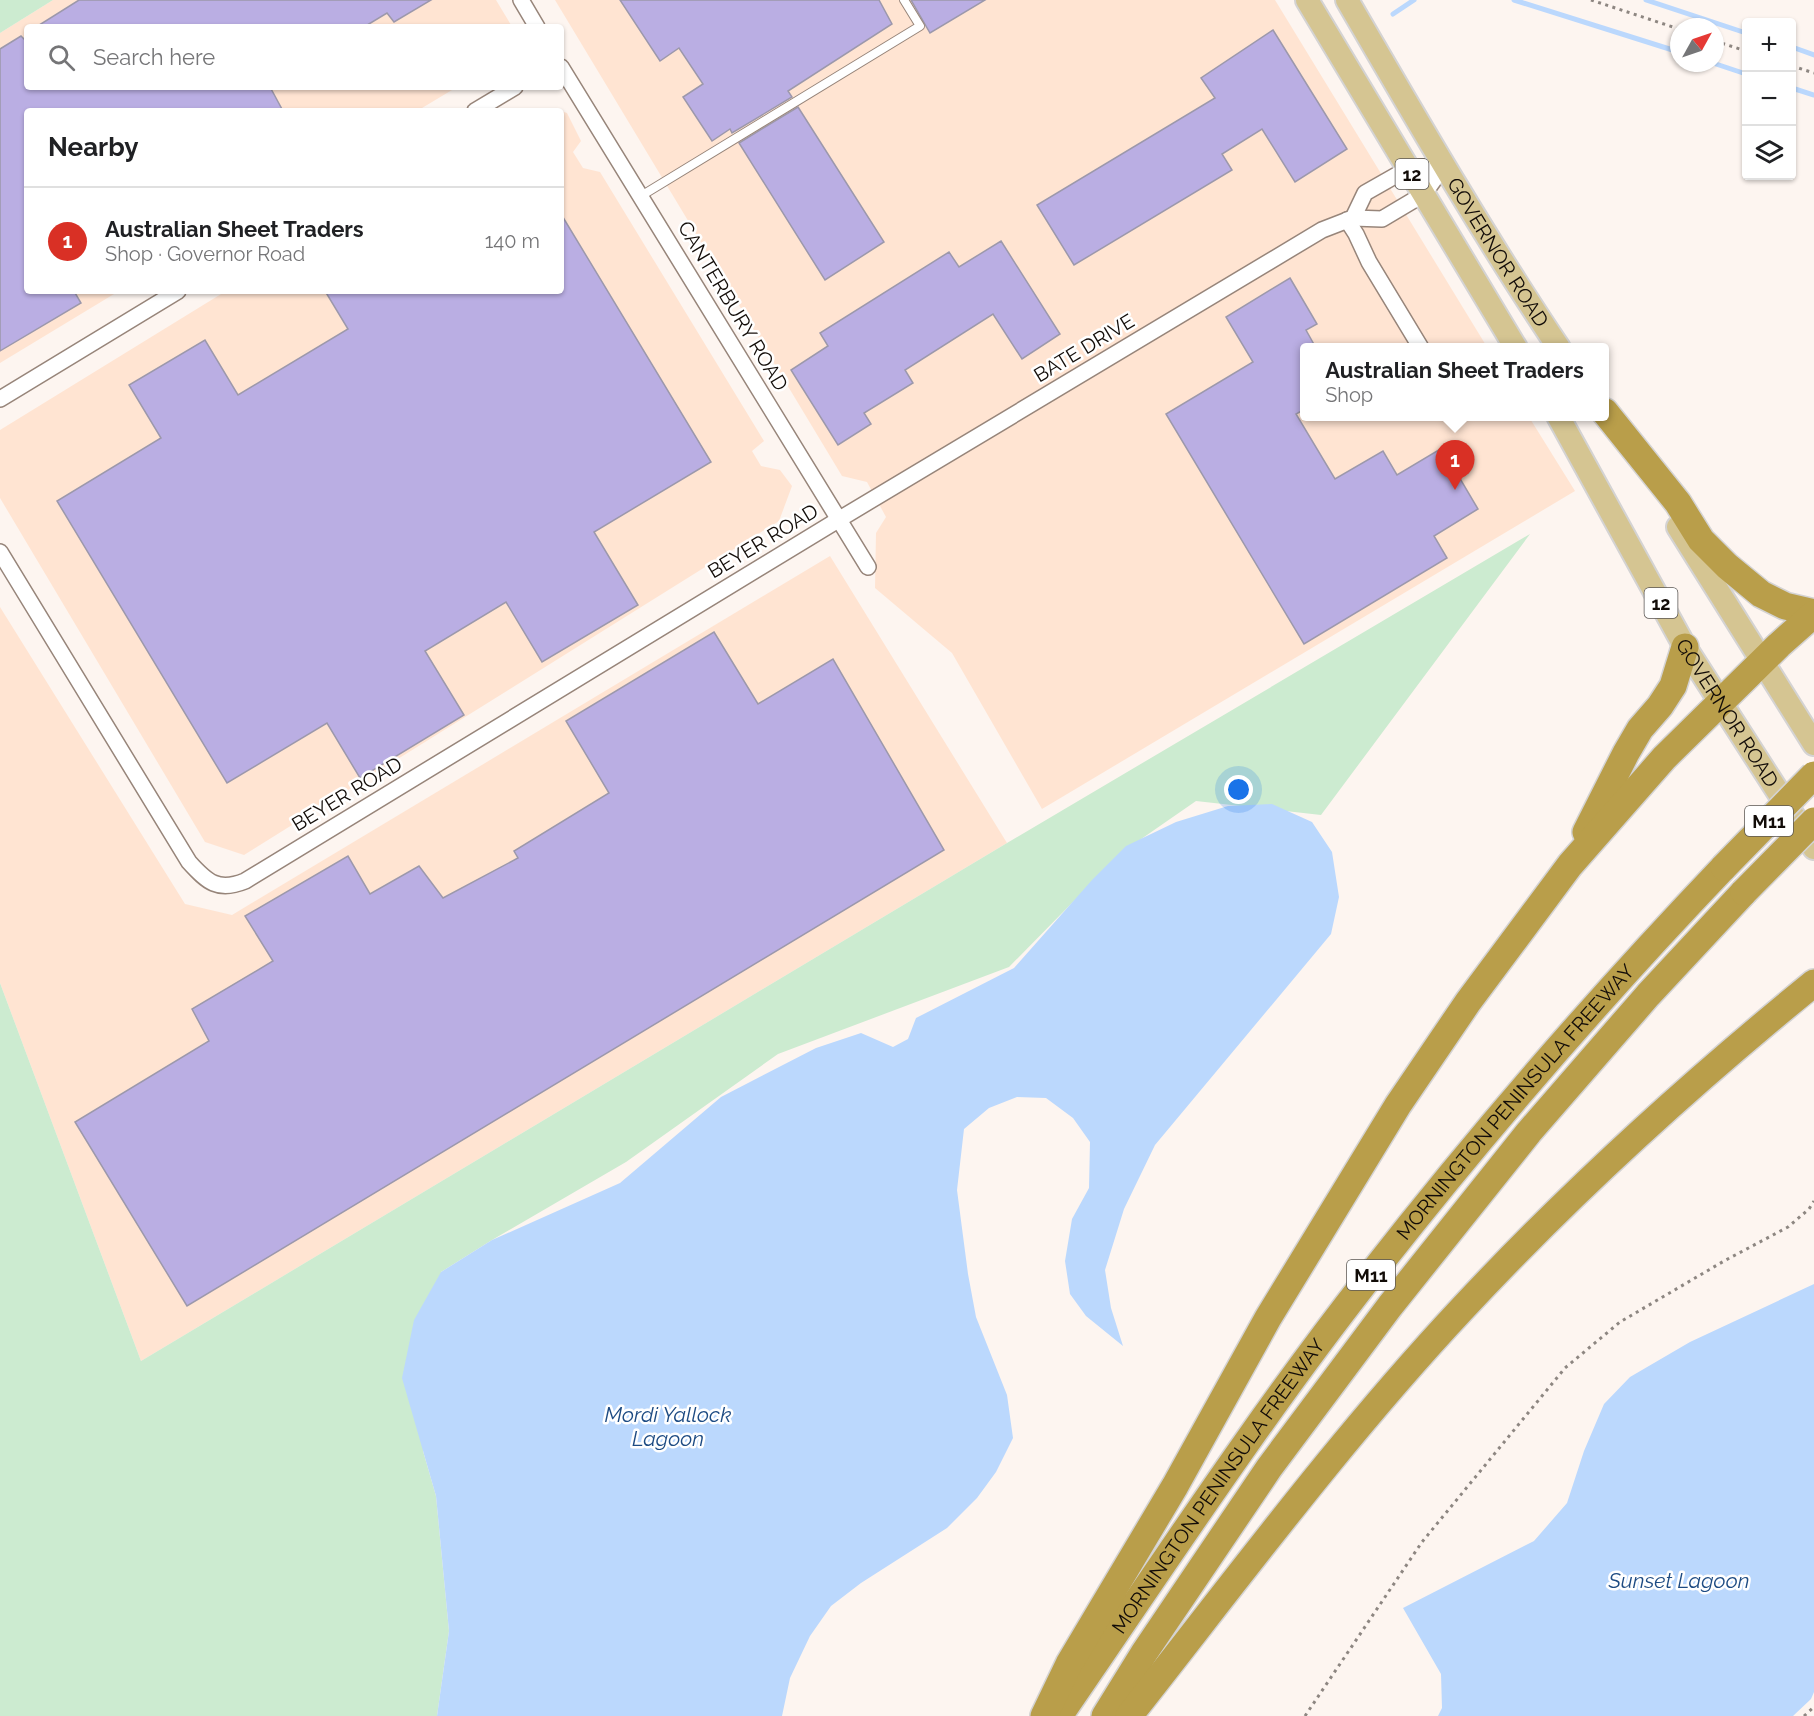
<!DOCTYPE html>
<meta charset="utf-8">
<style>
:root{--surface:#fff;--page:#f6f6f6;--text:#202124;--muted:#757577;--line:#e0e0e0;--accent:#d93025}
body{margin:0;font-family:Raleway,sans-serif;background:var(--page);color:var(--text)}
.controls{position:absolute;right:18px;top:18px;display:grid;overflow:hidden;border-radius:6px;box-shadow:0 2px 4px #0004}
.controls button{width:54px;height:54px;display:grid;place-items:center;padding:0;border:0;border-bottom:2px solid var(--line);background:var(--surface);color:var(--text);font:30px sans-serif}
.compass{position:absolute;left:1670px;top:18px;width:54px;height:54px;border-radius:50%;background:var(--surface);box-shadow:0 2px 4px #0004;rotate:50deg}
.you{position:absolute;left:1239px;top:790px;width:21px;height:21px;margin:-15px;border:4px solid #fff;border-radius:50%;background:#1a73e8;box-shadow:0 0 0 9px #1a73e833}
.badge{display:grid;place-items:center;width:39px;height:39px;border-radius:50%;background:var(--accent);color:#fff;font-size:20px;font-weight:700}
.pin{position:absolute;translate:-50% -50px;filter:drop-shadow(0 2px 3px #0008)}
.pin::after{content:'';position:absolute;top:32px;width:21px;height:18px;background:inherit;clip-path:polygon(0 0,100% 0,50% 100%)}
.popup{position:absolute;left:1300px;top:343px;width:309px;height:78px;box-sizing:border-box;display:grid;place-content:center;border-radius:6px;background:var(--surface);filter:drop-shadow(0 2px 4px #0005);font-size:20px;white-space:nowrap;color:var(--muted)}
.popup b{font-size:22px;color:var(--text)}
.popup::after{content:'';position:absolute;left:50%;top:100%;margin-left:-12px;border:12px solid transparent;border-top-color:var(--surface)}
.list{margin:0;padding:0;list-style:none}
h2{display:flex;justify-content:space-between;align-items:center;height:78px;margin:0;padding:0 24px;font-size:26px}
h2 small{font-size:20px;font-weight:400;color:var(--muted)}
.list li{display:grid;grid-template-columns:39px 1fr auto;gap:18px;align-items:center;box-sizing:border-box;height:108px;padding:0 24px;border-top:2px solid var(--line)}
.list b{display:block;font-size:22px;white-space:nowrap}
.list p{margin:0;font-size:20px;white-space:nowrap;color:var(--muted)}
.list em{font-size:20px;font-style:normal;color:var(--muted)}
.icon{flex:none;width:33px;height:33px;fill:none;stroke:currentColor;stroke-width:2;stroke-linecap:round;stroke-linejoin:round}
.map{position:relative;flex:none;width:1814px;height:1716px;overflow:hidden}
.search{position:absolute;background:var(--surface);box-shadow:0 2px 4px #0004;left:24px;top:24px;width:540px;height:66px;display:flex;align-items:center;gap:15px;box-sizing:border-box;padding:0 21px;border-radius:6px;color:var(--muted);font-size:22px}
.panel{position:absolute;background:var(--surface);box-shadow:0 2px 4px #0004;left:24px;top:108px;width:540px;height:186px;border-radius:6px}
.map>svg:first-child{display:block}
</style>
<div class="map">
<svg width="1814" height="1716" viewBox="0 0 1814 1716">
<rect width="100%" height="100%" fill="#fdf5f0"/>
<g fill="#ffe4d2">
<polygon points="53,0 496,0 511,25 511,27 27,27 27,87 457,87 417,111 27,111 27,291 119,291 0,363 0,33"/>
<polygon points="555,0 1275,0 1487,347 1305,348 1305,416 1529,417 1575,491 1042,809 952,653 875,588 876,533 886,517 867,482 842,476"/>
<polygon points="561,111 567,113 581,141 573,152 583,168 600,172 764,441 752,451 761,466 780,470 792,486 779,521 244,855 205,842 0,498 0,430 226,291 561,291"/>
<polygon points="830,556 1007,843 141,1361 0,983 0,607 185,904 232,915"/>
</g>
<g fill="#ccebd0">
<polygon points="0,0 53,0 0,33"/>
<polygon points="1530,534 1321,815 1196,801 1121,853 1009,967 778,1054 626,1162 492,1240 441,1272 423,1451 436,1496 449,1631 437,1716 0,1716 0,983 141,1361 1007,843"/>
</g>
<g fill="#bbd8fd">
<polygon points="1272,804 1312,822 1332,852 1339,897 1331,934 1155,1145 1124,1209 1105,1270 1111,1308 1123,1346 1086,1316 1070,1294 1065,1261 1072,1219 1089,1188 1090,1142 1073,1118 1046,1098 1017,1097 989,1108 964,1129 957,1190 968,1274 976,1317 1007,1395 1013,1438 996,1472 977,1498 947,1528 861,1583 831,1606 810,1636 790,1678 782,1716 437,1716 449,1631 436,1496 402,1378 414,1320 441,1272 492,1240 620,1183 721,1097 816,1048 861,1033 893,1047 908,1039 916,1018 1014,968 1092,880 1126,846 1176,822 1228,806"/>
<polygon points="1814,1284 1814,1692 1811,1699 1793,1716 1438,1716 1442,1708 1441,1674 1403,1608 1534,1541 1567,1503 1584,1451 1604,1404 1630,1377 1690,1342"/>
</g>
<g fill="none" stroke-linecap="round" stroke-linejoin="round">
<g stroke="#bbd8fd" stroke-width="5">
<polyline points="1514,0 1679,52"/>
<polyline points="1646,0 1746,33"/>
<polyline points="1393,14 1414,0"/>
<polyline points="1792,47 1814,55"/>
<polyline points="1713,63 1746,74"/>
<polyline points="1792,88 1814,95"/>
</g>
</g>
<g fill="#baaee3" stroke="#9c98ab" stroke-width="1.5">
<polygon points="79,0 431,0 394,22 387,13 364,27 36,27"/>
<polygon points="620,0 879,0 892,24 788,91 792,97 732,133 730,129 712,141 683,97 703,84 679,48 660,61"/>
<polygon points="911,0 985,0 930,33"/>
<polygon points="1273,30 1347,149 1295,182 1262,129 1222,154 1232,170 1074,265 1037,205 1215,98 1201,78"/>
<polygon points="21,36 27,42 27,87 270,87 283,111 27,111 27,291 74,291 81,303 0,351 0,49"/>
<polygon points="798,107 884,242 825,280 739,143"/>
<polygon points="561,214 711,462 594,532 638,605 542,662 506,602 425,651 464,715 360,778 327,723 227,783 57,501 161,438 129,385 205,340 238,395 348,329 325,291 561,291"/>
<polygon points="1001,241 1060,334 1022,359 993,314 905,370 913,383 864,413 871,424 838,445 791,370 828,346 820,333 949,252 959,267"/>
<polygon points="1290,278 1317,324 1306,330 1316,348 1305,348 1305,409 1296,414 1335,479 1383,451 1397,475 1442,448 1478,509 1434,536 1447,558 1304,644 1166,414 1253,362 1226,317"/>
<polygon points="714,632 758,704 833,659 944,850 187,1306 75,1122 209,1041 192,1009 273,961 245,916 348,856 370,894 419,866 443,898 518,858 514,851 609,793 566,721"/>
</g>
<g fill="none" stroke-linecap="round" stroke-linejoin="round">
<defs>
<polyline id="service" points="641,196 920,26 904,0"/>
<g id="minor">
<polyline points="521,0 537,27"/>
<polyline points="561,67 868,567"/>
<polyline points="475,111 515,87"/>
<polyline points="1353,218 1365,193 1409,168 1444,166"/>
<polyline points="1347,220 1356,234 1369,262 1421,348"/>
<polyline points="0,399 178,291"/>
<path d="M0 552 189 862C207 882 218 892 245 881L838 520 1322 230 1353 218 1382 219 1424 194 1444 166"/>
</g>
<g id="primary">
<polyline points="1307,0 1516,348"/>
<path id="s1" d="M1347 0C1415 117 1483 235 1559 348"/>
<path id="s2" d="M1558 416 1685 647 1814 848"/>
<polyline points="1678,527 1814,744"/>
</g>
<g id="motorway">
<polyline points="1605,412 1678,503 1701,540 1727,566 1761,594 1785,606 1814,613"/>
<polyline points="1586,832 1626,753 1640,729 1660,706 1673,686 1685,647"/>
<path id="s3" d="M1061 1713C1162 1566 1260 1416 1370 1276 1481 1134 1599 998 1724 867"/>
<polyline points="1044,1716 1069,1664 1175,1486 1268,1318 1398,1105 1468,1002 1570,865 1664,758 1779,645 1814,614"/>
<polyline points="1105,1716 1144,1653 1269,1468 1390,1306 1529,1132 1648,995 1744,892"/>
<path d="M1129 1716C1237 1579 1343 1436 1462 1309 1571 1192 1690 1084 1814 983"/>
</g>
</defs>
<use href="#service" stroke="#97857a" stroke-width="10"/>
<use href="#minor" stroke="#97857a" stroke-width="18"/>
<use href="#primary" stroke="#d4d3d3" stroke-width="26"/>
<use href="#motorway" stroke="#d4d3d3" stroke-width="30"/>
<g stroke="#8d8681" stroke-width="3" stroke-dasharray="3 4.5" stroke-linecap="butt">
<polyline points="1591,0 1679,29"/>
<polyline points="1715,41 1746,51"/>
<polyline points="1792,66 1814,73"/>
<polyline points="1305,1716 1422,1542 1565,1368 1620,1322 1724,1261 1788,1227 1809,1209 1814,1201"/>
<polyline points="1804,1716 1814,1707"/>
</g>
<use href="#service" stroke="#fff" stroke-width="8"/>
<use href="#minor" stroke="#fff" stroke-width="15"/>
<use href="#primary" stroke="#d5c592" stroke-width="22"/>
<use href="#motorway" stroke="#b99e4a" stroke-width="27"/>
<defs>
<g id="motorway-bridge">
<polyline points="1724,867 1814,775"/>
<polyline points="1744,892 1814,821"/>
</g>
</defs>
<use href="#motorway-bridge" stroke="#d4d3d3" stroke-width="30" stroke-linecap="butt"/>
<use href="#motorway-bridge" stroke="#b99e4a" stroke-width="27"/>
</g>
<g text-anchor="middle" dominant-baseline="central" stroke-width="5" stroke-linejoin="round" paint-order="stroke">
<g fill="#fff" stroke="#595552" stroke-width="1.5">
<rect x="1395.5" y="159" width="33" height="30" rx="4.5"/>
<rect x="1644.5" y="588" width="33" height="30" rx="4.5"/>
<rect x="1745" y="806" width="48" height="30" rx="4.5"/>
<rect x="1347" y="1260" width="48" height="30" rx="4.5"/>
</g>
<g font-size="18" font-weight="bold" fill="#120c08">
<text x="1412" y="174">12</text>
<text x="1661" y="603">12</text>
<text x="1769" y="821">M11</text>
<text x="1371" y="1275">M11</text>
</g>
<g font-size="20" fill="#120c08" stroke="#fff">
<text stroke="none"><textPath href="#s1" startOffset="294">GOVERNOR ROAD</textPath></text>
<text transform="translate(733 306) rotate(59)">CANTERBURY ROAD</text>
<text transform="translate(1084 348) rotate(-31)">BATE DRIVE</text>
<text transform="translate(763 541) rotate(-31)">BEYER ROAD</text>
<text stroke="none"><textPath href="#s2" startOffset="342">GOVERNOR ROAD</textPath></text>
<text transform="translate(347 794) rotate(-31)">BEYER ROAD</text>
<text stroke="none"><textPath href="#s3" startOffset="762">MORNINGTON PENINSULA FREEWAY</textPath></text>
<text stroke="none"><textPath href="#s3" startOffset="276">MORNINGTON PENINSULA FREEWAY</textPath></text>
</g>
<g font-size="21" font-style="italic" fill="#1d4b83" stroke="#fff">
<text x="668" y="1414">Mordi Yallock<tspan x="668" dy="24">Lagoon</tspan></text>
<text x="1679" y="1580">Sunset Lagoon</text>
</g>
</g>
</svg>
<div class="controls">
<button>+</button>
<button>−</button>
<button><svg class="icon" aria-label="layers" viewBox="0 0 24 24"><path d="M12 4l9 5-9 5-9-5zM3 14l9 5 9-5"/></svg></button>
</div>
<svg class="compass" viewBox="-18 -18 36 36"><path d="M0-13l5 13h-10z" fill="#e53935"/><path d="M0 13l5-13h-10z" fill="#757577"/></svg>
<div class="you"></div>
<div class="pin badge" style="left:1455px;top:490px">1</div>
<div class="popup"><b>Australian Sheet Traders</b>Shop</div>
<div class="search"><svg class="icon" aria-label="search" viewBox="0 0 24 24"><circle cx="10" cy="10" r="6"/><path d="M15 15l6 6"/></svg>Search here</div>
<section class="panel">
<h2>Nearby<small></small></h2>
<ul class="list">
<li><span class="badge">1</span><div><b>Australian Sheet Traders</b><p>Shop · Governor Road</p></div><em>140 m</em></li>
</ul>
</section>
</div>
